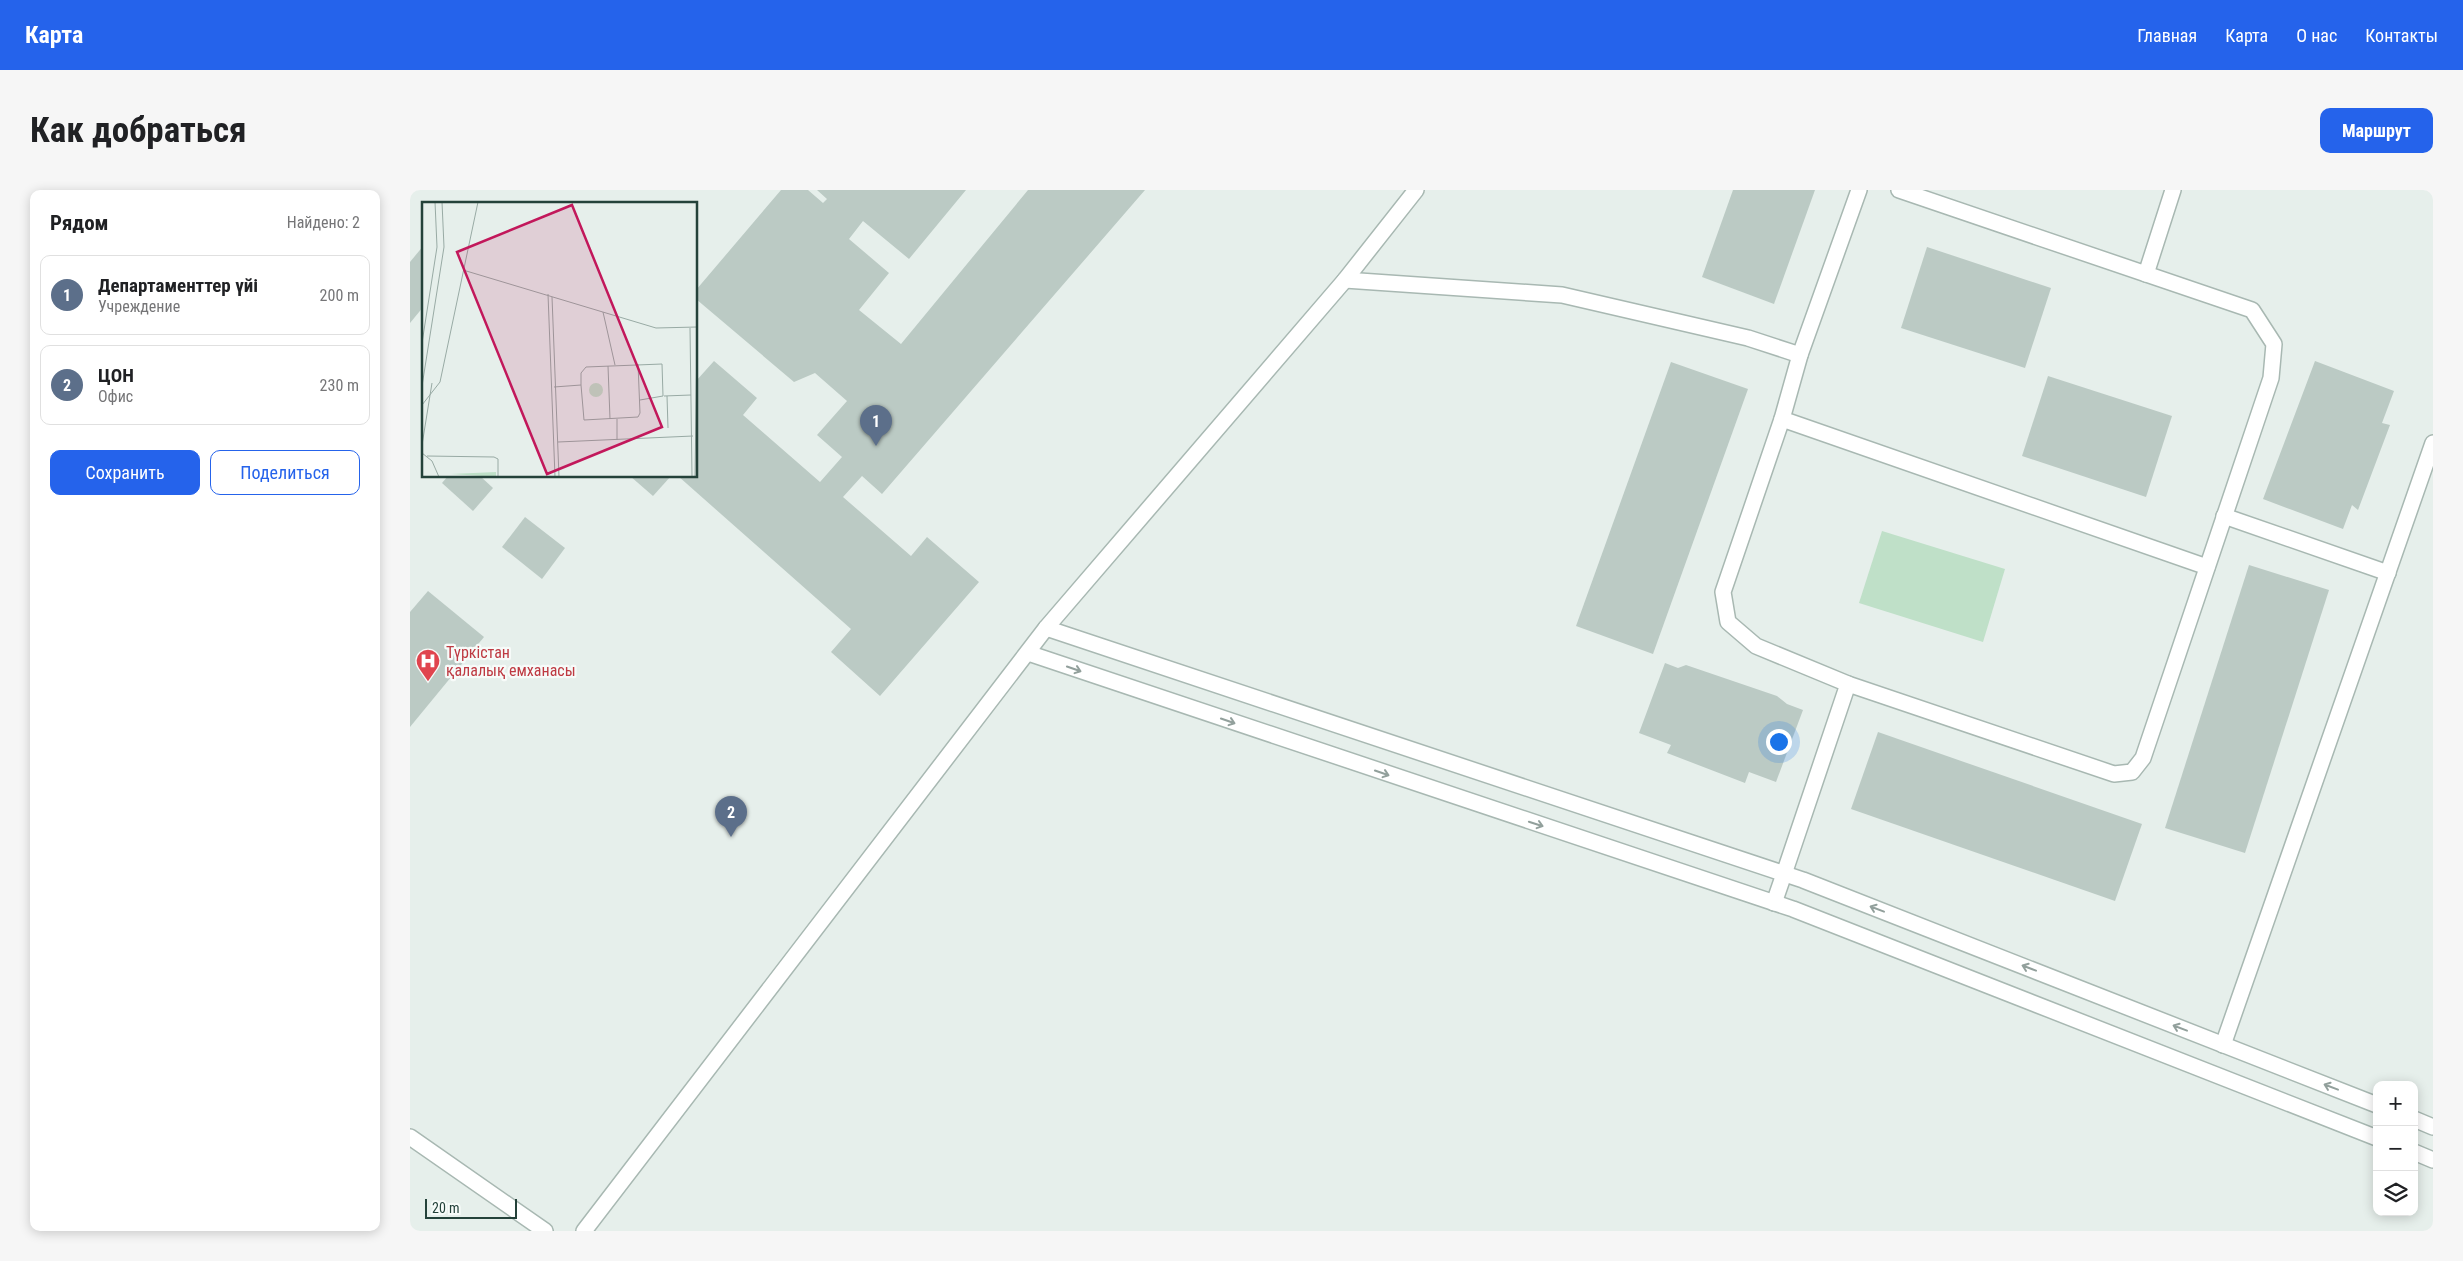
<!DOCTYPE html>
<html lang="ru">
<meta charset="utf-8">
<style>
:root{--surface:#fff;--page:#f6f6f6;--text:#202124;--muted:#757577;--line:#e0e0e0;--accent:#2563eb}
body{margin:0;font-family:"Roboto Condensed",sans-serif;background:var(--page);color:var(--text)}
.controls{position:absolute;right:15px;bottom:15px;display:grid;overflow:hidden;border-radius:10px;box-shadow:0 2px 12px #0003}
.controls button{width:45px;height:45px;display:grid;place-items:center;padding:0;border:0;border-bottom:1px solid var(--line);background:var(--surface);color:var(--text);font:25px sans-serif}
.scale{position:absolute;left:15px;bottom:12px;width:92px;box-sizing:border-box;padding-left:5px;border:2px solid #24423a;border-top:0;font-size:14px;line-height:18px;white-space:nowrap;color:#24423a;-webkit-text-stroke:4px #f7fbf9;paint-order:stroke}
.you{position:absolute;left:1368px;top:551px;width:18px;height:18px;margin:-12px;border:4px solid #fff;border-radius:50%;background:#1a73e8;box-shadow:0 0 0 8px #1a73e833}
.badge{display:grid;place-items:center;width:32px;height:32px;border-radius:50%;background:var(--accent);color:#fff;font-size:16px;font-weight:700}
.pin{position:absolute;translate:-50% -41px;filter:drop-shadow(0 1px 2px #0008)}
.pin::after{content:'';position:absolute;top:26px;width:18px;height:15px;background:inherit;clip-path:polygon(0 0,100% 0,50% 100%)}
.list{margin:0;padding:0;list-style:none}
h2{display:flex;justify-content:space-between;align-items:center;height:65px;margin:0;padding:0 20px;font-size:21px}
h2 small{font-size:16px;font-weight:400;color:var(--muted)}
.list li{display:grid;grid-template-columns:32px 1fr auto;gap:15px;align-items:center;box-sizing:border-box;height:80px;margin:0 10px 10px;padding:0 10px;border:1px solid var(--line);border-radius:10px}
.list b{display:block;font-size:19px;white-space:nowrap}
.list p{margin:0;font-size:16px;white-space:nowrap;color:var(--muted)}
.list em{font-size:16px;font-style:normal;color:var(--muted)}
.actions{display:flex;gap:10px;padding:15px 20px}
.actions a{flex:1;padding:11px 0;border:1px solid var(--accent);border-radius:10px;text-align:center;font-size:18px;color:var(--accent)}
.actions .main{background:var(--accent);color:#fff}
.icon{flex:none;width:28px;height:28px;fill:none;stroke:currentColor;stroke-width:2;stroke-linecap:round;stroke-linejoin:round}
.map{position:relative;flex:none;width:2023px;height:1041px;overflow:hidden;border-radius:10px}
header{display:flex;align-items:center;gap:30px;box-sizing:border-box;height:70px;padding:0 25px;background:var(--accent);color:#fff}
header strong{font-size:24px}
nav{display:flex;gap:28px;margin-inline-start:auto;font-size:18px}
.intro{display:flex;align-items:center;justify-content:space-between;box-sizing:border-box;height:120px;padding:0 30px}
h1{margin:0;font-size:35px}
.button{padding:12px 22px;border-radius:10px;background:var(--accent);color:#fff;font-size:18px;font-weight:700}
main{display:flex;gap:30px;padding:0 30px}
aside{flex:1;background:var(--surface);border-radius:10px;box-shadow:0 2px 12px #0003}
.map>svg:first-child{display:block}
</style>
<header>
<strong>Карта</strong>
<nav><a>Главная</a><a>Карта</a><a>О нас</a><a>Контакты</a></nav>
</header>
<div class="intro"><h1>Как добраться</h1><a class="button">Маршрут</a></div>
<main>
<aside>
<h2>Рядом<small>Найдено: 2</small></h2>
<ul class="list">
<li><span class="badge" style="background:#5c6f8a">1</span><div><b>Департаменттер үйі</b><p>Учреждение</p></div><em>200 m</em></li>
<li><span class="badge" style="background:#5c6f8a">2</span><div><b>ЦОН</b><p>Офис</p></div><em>230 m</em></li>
</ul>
<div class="actions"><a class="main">Сохранить</a><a>Поделиться</a></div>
</aside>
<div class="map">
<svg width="2023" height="1041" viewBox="0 0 2023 1041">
<rect width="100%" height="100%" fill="#e6efeb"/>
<polygon fill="#bfe0c8" points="1472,341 1595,379 1573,452 1449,413"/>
<g fill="#bbcac4">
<polygon points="371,0 398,0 413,13 417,9 407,0 556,0 499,69 453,31 439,49 479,83 449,120 491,154 618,0 735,0 472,304 452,286 433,307 501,366 517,347 569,392 470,506 421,462 441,439 268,286 286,286 286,191 304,171 347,208 333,225 410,292 432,267 407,245 437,211 405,183 384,192 286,109 286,100"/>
<polygon points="1323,0 1405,0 1364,114 1292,87"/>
<polygon points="14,55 14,116 0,133 0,72"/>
<polygon points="1517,57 1641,98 1615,178 1491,138"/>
<polygon points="1905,171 1984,201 1972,233 1980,235 1948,320 1942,315 1933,339 1853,309"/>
<polygon points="1261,172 1338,199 1243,464 1166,436"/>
<polygon points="1638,186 1762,226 1736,307 1612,266"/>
<polygon points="38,286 70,286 83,298 63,321 32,293"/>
<polygon points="220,286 261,286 243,306"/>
<polygon points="115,327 155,358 132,389 92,357"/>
<polygon points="1839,375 1919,400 1835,663 1755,638"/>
<polygon points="18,401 74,447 0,537 0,422"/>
<polygon points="1255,473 1268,478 1276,475 1367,506 1377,514 1393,520 1366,592 1339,582 1335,593 1257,563 1261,555 1229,543"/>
<polygon points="1468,542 1732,634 1705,711 1441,619"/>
</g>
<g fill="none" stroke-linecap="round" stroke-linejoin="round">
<defs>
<g id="service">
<polyline points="1736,84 1763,0"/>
<polyline points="935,90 1152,105 1338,148 1390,165"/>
<polyline points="1372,229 1797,377"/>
<polyline points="1814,326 1978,383"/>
<polyline points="1438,494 1704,584 1722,582 1733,568 1861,188 1864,154 1842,120 1489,0"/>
<polyline points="1374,684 1438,494 1346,456 1318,432 1313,402 1372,229 1390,165 1449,0"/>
<polyline points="0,947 135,1041"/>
</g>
<g id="minor">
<polyline points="636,438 1393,690 1967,915"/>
<polyline points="618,463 1383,719 1967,948"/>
<polyline points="1364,713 1374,684"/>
<polyline points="1813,855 2023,253"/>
<polyline points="2004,929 2023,937"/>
<polyline points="2004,962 2023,970"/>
<polyline points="174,1041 636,438 935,90 1006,0"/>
</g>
</defs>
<use href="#service" stroke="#a8b8b2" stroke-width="18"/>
<use href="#minor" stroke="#a8b8b2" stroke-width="18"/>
<use href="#service" stroke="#fff" stroke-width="15"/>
<use href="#minor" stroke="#fff" stroke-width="15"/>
</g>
<defs><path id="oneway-shaft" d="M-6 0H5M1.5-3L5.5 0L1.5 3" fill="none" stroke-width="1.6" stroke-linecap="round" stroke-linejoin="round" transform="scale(1.25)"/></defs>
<g stroke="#92a09c">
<use href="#oneway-shaft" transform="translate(664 479) rotate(19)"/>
<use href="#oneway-shaft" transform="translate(818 531) rotate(19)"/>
<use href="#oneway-shaft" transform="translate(972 583) rotate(19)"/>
<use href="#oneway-shaft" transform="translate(1126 634) rotate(18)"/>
<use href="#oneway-shaft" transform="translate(1467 719) rotate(-159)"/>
<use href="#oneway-shaft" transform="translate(1619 778) rotate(-159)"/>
<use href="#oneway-shaft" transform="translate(1770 838) rotate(-159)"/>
<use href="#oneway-shaft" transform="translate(1921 897) rotate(-159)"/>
</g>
<defs>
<symbol id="hospital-pin" viewBox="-11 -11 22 30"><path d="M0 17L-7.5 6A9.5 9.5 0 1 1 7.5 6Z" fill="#e0444e" stroke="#f7fbf9"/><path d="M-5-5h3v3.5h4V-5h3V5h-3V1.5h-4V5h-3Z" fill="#fff"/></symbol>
</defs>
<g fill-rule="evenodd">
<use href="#hospital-pin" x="4" y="457" width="28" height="38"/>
</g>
<g text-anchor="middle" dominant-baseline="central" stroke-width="4.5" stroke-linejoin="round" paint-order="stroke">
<g font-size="16" fill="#be3a42" stroke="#f7fbf9" text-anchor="start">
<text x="36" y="462">Түркістан<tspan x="36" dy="18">қалалық емханасы</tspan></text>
</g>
</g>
<g transform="translate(12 12)">
<rect width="275" height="275" fill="#e6efeb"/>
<path d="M167 188a7 7 0 1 1 14 0a7 7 0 1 1-14 0ZM74 270V275L29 272Z" fill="#bfe0c8"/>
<path fill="none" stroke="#98aaa4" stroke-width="1" d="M41 68 234 126 275 125M126 92 133 275M130 95 137 275M181 110 193 163M268 126 270 275M0 141 15 45 13 0M186 164 188 217M159 183 162 218 216 215 218 211 216 162M0 184 22 45 20 0M132 185 159 183V171L164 165 240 162 241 194 218 198M242 194 269 193M245 194 246 226M0 203 18 180 56 0M195 217V238M136 240 271 234M0 243 10 181M0 251 10 259 17 275M5 254 72 255 76 257V275M273 275 275 136"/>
<path fill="#c2185b" fill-opacity="0.15" stroke="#c2185b" stroke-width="2.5" d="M150 3 240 225 125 272 35 50Z"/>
<rect width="275" height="275" fill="none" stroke="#24423a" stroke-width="2.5"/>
</g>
</svg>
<div class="controls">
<button>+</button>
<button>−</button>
<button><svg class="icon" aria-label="layers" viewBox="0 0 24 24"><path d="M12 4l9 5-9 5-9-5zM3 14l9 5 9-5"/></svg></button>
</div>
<div class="scale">20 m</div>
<div class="you"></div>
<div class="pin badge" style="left:466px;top:256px;background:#5c6f8a">1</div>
<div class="pin badge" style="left:321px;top:647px;background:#5c6f8a">2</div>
</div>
</main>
